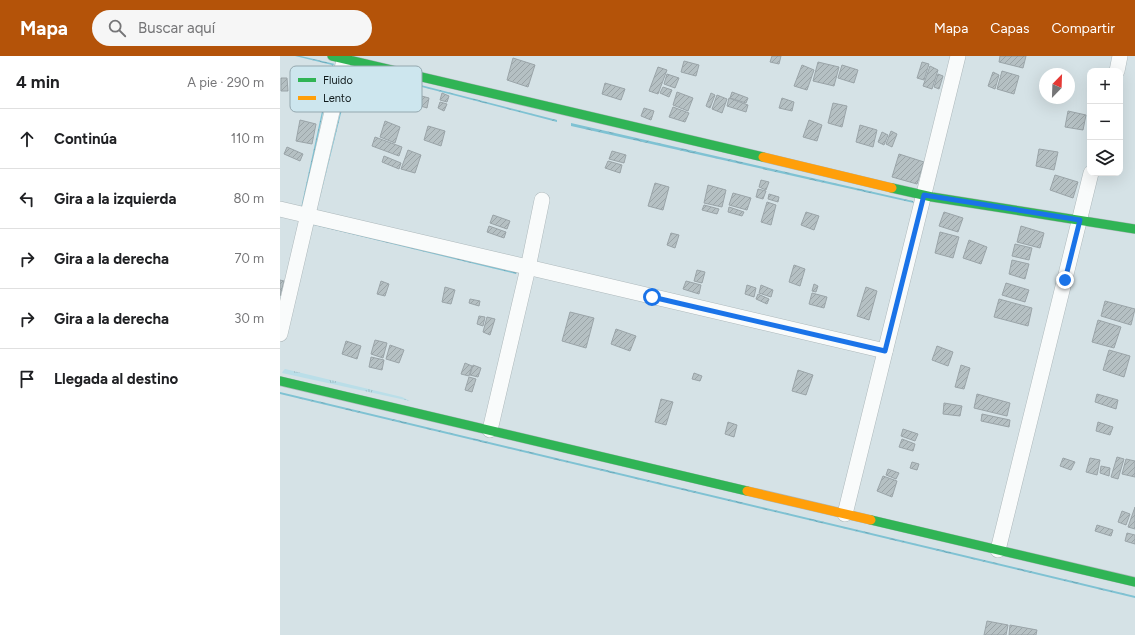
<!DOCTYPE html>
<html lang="es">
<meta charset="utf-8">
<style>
:root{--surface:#fff;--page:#f6f6f6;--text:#202124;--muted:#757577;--line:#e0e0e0;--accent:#b45309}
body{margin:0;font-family:Figtree,sans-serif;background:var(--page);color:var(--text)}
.controls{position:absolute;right:12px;top:12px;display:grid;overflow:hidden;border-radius:8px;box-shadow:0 4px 16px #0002}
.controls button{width:36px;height:36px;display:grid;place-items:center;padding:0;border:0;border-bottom:1px solid var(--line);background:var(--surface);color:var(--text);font:20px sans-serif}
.compass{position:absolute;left:759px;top:12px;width:36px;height:36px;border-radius:50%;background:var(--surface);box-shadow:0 4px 16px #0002;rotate:23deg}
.stop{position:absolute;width:12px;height:12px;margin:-9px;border:3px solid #1a73e8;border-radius:50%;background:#fff}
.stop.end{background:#1a73e8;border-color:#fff;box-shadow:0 1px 4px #0008}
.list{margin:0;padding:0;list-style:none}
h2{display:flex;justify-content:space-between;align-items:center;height:52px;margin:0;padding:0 16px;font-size:17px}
h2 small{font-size:13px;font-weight:400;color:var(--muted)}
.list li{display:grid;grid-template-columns:26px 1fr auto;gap:12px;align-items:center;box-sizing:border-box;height:60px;padding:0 16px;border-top:1px solid var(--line)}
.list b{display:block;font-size:15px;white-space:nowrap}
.list em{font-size:13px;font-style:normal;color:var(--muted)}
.icon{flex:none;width:22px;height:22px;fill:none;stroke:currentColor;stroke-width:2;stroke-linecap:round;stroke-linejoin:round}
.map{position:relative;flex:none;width:855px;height:579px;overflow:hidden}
header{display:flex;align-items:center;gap:24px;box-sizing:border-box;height:56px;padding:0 20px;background:var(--accent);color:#fff}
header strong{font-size:19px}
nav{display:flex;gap:22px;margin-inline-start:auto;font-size:14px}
.search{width:280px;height:36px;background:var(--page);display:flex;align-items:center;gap:10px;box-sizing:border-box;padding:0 14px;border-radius:22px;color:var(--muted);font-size:15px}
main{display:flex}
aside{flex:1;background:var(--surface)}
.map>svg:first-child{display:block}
</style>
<header>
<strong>Mapa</strong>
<div class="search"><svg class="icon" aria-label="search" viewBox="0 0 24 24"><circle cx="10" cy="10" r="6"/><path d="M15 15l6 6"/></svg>Buscar aquí</div>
<nav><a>Mapa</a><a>Capas</a><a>Compartir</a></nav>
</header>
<main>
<aside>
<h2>4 min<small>A pie · 290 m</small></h2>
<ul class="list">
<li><svg class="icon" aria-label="ahead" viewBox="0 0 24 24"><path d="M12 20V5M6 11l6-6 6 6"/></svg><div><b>Continúa</b></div><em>110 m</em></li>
<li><svg class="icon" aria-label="left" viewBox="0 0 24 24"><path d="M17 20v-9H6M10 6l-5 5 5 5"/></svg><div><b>Gira a la izquierda</b></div><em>80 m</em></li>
<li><svg class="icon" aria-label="right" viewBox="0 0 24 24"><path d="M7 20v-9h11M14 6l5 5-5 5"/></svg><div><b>Gira a la derecha</b></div><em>70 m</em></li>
<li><svg class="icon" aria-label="right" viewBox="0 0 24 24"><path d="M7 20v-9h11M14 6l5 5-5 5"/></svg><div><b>Gira a la derecha</b></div><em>30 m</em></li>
<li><svg class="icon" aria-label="arrive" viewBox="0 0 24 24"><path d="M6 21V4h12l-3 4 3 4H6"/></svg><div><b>Llegada al destino</b></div></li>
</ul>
</aside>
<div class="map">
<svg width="855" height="579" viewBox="0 0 855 579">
<defs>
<pattern id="grass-tufts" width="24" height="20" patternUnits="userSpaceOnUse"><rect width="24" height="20" fill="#badee8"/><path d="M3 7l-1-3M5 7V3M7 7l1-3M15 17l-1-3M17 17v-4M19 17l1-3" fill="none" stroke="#9fbec6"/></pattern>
<pattern id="water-waves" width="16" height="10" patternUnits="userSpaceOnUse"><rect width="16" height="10" fill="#7fc2d3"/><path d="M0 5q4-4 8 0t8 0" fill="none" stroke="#6da6b5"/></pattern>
<pattern id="building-hatch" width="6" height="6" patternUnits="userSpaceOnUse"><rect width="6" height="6" fill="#b5c0c3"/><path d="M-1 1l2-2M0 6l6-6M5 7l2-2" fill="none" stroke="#9aa4a7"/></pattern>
</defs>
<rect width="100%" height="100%" fill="#d5e2e6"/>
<polygon fill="url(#grass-tufts)" points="5,313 122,341 130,345 2,317 3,315"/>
<g fill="url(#water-waves)">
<polygon points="15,0 21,0 55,8 53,9 23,152 21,152 52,9"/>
<polygon points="71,11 277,64 277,66 72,13 37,154"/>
<polygon points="291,67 633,145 634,147 291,70"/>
<polygon points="34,167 237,216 236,218 34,169"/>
<polygon points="0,336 855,540 855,542 0,338"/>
</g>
<g fill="url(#building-hatch)" stroke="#9aa4a8">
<polygon points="492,0 501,0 499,8 490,6"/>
<polygon points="720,0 746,0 743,12 719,6"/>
<polygon points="233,2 255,9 248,31 227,24"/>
<polygon points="404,5 419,9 416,20 401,16"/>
<polygon points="538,6 559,11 554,30 533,25"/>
<polygon points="642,6 649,8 644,24 637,22"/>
<polygon points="522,9 534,14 527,34 514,30"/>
<polygon points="562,9 578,14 574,27 558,22"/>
<polygon points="650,10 658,14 652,33 643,30"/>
<polygon points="378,11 387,14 378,38 369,35"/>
<polygon points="722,15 739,20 734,38 717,33"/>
<polygon points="713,16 719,19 715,33 708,30"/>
<polygon points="387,18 399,22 395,32 384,28"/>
<polygon points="658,18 663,20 659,33 654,31"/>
<polygon points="1,22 7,22 8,35 1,35"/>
<polygon points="325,27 345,33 341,44 322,38"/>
<polygon points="383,31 392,34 389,41 380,37"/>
<polygon points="397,36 413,42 408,55 393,49"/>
<polygon points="452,36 468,42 466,47 450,42"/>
<polygon points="162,37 169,40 167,46 160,44"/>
<polygon points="431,37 435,39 430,52 426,50"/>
<polygon points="134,38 149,42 147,52 131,47"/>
<polygon points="437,39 447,43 442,57 432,53"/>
<polygon points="449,42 468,49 466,56 447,50"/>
<polygon points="502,42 514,46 512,55 499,52"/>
<polygon points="160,46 167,48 164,55 158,52"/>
<polygon points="553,47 567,50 562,71 548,67"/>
<polygon points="393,51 409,57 405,66 389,61"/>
<polygon points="364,52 374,55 371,64 361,60"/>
<polygon points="788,55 806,59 803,74 785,71"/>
<polygon points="20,64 36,68 32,88 16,85"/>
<polygon points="529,64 542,69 537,85 523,81"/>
<polygon points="105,65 120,71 115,87 100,81"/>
<polygon points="580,69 597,74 593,91 576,86"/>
<polygon points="148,70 165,75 161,90 144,84"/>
<polygon points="611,75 617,78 612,91 606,88"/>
<polygon points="602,76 608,79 604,89 598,86"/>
<polygon points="95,81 122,91 119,100 92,90"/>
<polygon points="7,91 23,98 20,105 4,98"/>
<polygon points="759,93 778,96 774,114 756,110"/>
<polygon points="128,94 141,99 135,117 121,113"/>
<polygon points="332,95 346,99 344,107 329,103"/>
<polygon points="619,98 644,106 637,128 612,121"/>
<polygon points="104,100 121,107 119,113 102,106"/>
<polygon points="328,105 342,109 340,117 325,112"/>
<polygon points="775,119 798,126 793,142 770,134"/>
<polygon points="481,124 489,126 486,134 479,131"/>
<polygon points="375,127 389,131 383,154 368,150"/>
<polygon points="428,129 446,134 442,151 424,147"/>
<polygon points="478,133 486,135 483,143 476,141"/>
<polygon points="453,137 471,142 467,154 449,149"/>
<polygon points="489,138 499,141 498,146 488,143"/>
<polygon points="487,146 496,149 491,169 481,166"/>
<polygon points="424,149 439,153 437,158 422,154"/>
<polygon points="449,151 464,156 462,160 448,156"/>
<polygon points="526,156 539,160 534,174 521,169"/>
<polygon points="664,156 683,162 678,176 659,170"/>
<polygon points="213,159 230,165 227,173 210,167"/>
<polygon points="209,170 226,176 224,182 207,176"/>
<polygon points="741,170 764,177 760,192 737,186"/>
<polygon points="660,176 679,181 673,202 655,197"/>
<polygon points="391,177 399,179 395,192 387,189"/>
<polygon points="689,184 707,191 701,208 683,202"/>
<polygon points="735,188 752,192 749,204 732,200"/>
<polygon points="732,204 749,208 745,223 729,218"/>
<polygon points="514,209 525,213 520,230 509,226"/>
<polygon points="417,214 425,216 422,227 414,225"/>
<polygon points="0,224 4,225 0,240"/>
<polygon points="101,225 109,228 105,240 97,238"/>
<polygon points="406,225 421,229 419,238 403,233"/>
<polygon points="726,227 749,234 745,246 722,239"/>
<polygon points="534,228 538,230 536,236 532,235"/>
<polygon points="467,229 476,232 474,241 465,238"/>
<polygon points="481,229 493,234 491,241 479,237"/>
<polygon points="165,231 175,234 171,248 162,246"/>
<polygon points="586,231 597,235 589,264 577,260"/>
<polygon points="532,237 547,241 544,252 529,248"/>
<polygon points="478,238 489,243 487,248 476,243"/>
<polygon points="190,243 200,245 199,250 189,247"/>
<polygon points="719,243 752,252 748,270 714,261"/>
<polygon points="825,245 855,253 851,269 821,260"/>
<polygon points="290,256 314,262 306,292 282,285"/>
<polygon points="199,260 205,261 203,270 197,268"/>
<polygon points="207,261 215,263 210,279 203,276"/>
<polygon points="818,264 841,271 834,292 812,286"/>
<polygon points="336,273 356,280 350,295 331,288"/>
<polygon points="95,284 107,287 103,302 91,298"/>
<polygon points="66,285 81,290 77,303 62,298"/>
<polygon points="110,289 124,294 119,307 106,303"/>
<polygon points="657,290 673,296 668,310 652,304"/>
<polygon points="829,294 850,300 844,321 823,314"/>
<polygon points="91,301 104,304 102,314 89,311"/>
<polygon points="185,307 192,310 189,320 181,318"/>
<polygon points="193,309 201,312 198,321 190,319"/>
<polygon points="681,309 690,312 684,333 675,331"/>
<polygon points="518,314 533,319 526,339 512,335"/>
<polygon points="414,317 422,320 420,325 412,323"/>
<polygon points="189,321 196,323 192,336 185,334"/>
<polygon points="697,338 730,347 727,360 694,352"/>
<polygon points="817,338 838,344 836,353 815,346"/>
<polygon points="381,343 393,346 386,369 375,366"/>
<polygon points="664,347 682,350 680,360 663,358"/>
<polygon points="702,358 730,364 729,371 701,365"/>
<polygon points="448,366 457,369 454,381 445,378"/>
<polygon points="818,366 833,371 830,379 816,375"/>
<polygon points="623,373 638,378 635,385 621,380"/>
<polygon points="622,383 635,388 633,395 619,391"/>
<polygon points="837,401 844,403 838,423 831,421"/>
<polygon points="783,402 795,406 791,414 780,410"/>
<polygon points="810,402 820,404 817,419 806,416"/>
<polygon points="846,403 855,405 855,421 842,418"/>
<polygon points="632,406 639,408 637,414 630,412"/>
<polygon points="821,410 830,412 829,420 820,417"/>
<polygon points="608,413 619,417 616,423 606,419"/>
<polygon points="603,420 617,425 612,441 597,435"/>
<polygon points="855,451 855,473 848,471"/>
<polygon points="842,455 850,458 846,469 838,466"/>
<polygon points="817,469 833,474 831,480 815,475"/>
<polygon points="847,477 855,479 855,488 845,485"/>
<polygon points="707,565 728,569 726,579 704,579"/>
<polygon points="730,569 757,574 756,579 729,579"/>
</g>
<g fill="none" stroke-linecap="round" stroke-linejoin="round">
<defs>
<g id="street">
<polyline points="837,15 840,0"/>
<polyline points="0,153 605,295"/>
<polyline points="0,278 65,0"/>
<polyline points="210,374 248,212 262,144"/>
<polyline points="565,458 678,0"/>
<polyline points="718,494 811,117"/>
</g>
<g id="fast">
<polyline points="52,0 483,101"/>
<polyline points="612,132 652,141 855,173"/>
<polyline points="0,325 467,435"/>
<polyline points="591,464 855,526"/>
</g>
<g id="slow">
<polyline points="483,101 612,132"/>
<polyline points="467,435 591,464"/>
</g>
</defs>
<use href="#street" stroke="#adb8bb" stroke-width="16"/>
<use href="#fast" stroke="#adb8bb" stroke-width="10"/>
<use href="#slow" stroke="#adb8bb" stroke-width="10"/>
<use href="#street" stroke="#f9fbfb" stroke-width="15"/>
<use href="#fast" stroke="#30b455" stroke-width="9"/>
<use href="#slow" stroke="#ff9f0a" stroke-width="9"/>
</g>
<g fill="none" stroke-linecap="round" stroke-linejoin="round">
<polyline stroke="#1a73e8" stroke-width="5" points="372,241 605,295 644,139 800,164 785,224"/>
</g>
<rect x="10" y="10" width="132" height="46" rx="6" fill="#cde6ee" stroke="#94a8af" stroke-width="1"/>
<rect x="18" y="22" width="18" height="4" fill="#30b455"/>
<rect x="18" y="40" width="18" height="4" fill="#ff9f0a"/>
<g font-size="11" fill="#0f191b">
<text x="43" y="28">Fluido</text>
<text x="43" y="46">Lento</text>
</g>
</svg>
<div class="controls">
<button>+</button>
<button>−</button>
<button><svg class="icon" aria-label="layers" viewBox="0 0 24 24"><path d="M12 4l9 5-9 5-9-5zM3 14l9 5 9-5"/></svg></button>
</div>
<svg class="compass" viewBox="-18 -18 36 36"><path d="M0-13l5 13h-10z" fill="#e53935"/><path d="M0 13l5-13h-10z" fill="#757577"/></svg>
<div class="stop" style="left:372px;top:241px"></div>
<div class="stop end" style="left:785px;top:224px"></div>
</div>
</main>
